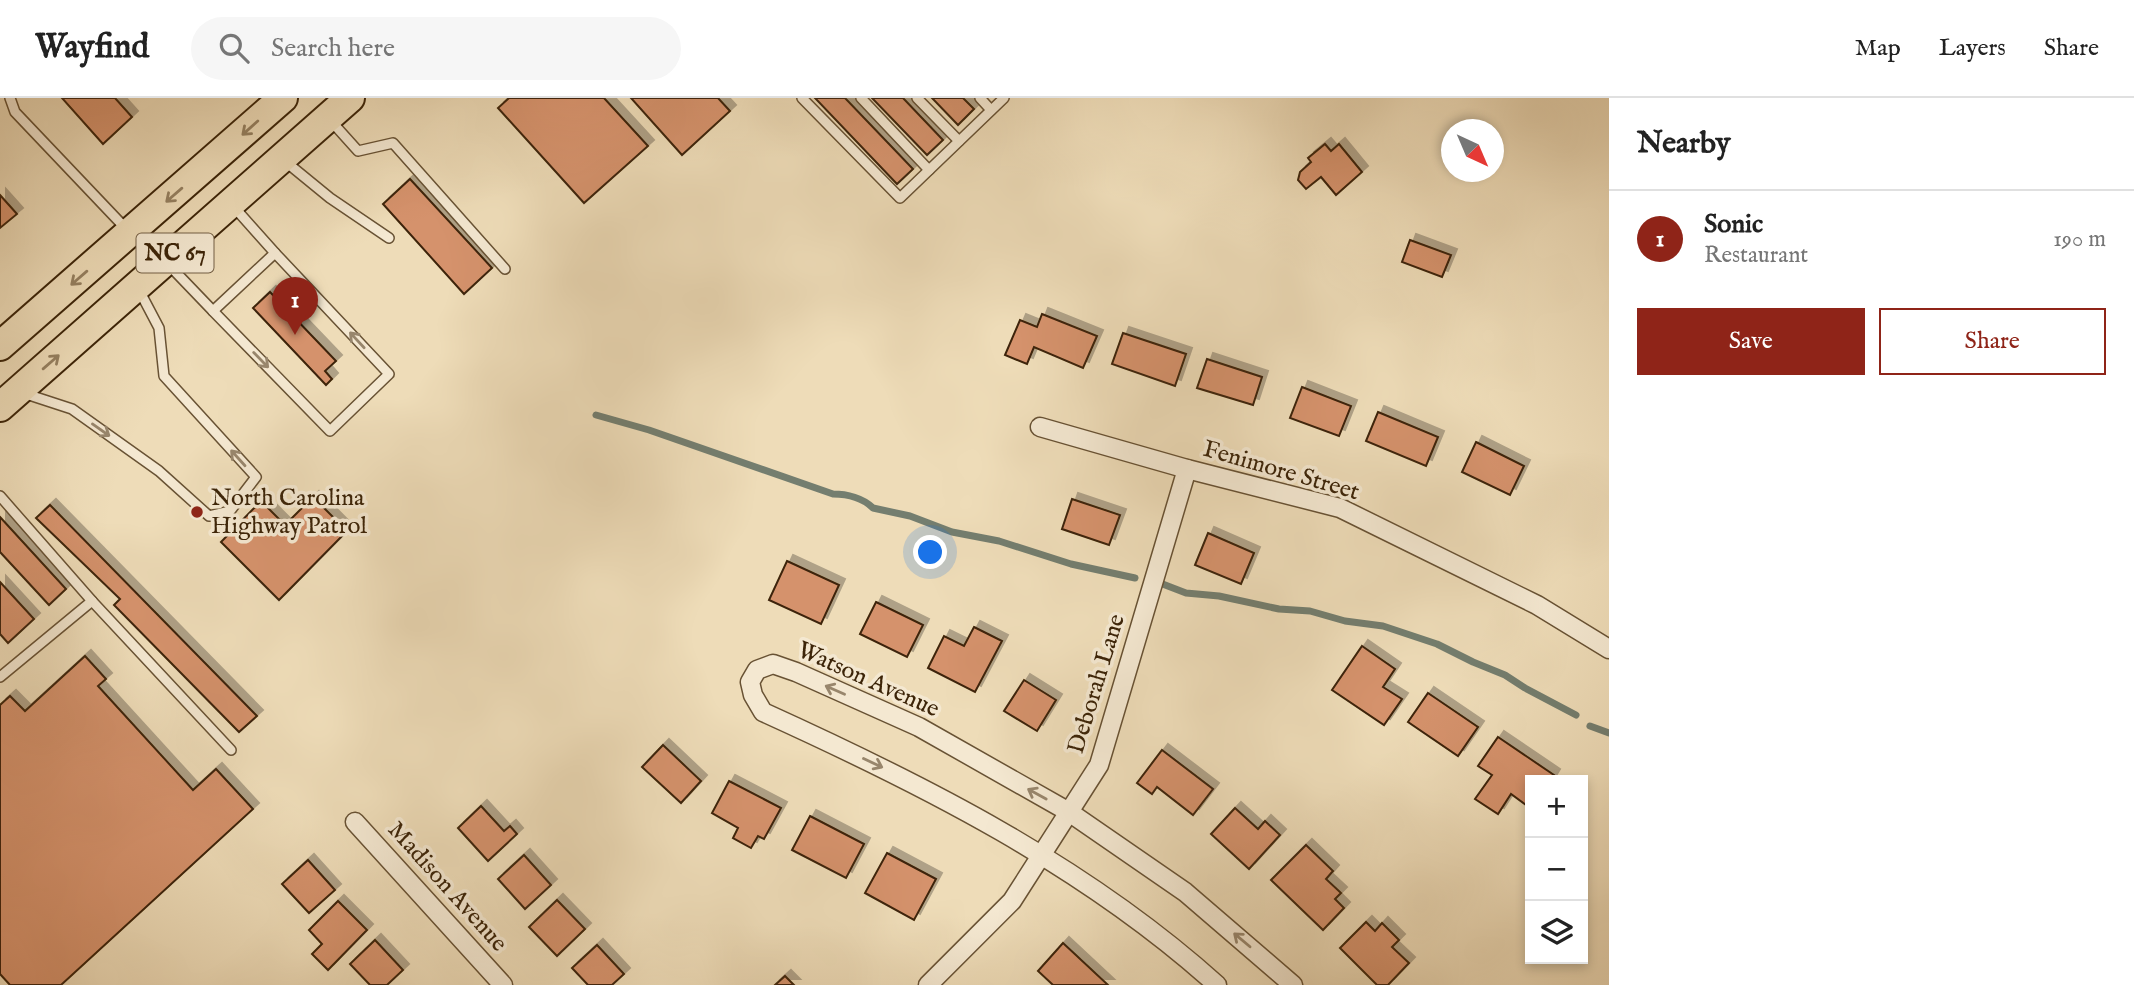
<!DOCTYPE html>
<meta charset="utf-8">
<style>
:root{--surface:#fff;--page:#f6f6f6;--text:#222;--muted:#767676;--line:#e0e0e0;--accent:#8f2418}
body{margin:0;font-family:"IM FELL English",serif;background:var(--page);color:var(--text)}
.controls{position:absolute;right:21px;bottom:21px;display:grid;overflow:hidden;border-radius:0px;box-shadow:0 4px 10px #0003}
.controls button{width:63px;height:63px;display:grid;place-items:center;padding:0;border:0;border-bottom:2px solid var(--line);background:var(--surface);color:var(--text);font:35px sans-serif}
.compass{position:absolute;left:1441px;top:21px;width:63px;height:63px;border-radius:50%;background:var(--surface);box-shadow:0 4px 10px #0003;rotate:136deg}
.you{position:absolute;left:931px;top:455px;width:24px;height:24px;margin:-18px;border:5px solid #fff;border-radius:50%;background:#1a73e8;box-shadow:0 0 0 10px #1a73e833}
.badge{display:grid;place-items:center;width:46px;height:46px;border-radius:50%;background:var(--accent);color:#fff;font-size:23px;font-weight:700}
.pin{position:absolute;translate:-50% -58px;filter:drop-shadow(0 2px 4px #0008)}
.pin::after{content:'';position:absolute;top:37px;width:24px;height:21px;background:inherit;clip-path:polygon(0 0,100% 0,50% 100%)}
.list{margin:0;padding:0;list-style:none}
h2{display:flex;justify-content:space-between;align-items:center;height:91px;margin:0;padding:0 28px;font-size:30px}
h2 small{font-size:23px;font-weight:400;color:var(--muted)}
.list li{display:grid;grid-template-columns:46px 1fr auto;gap:21px;align-items:center;box-sizing:border-box;height:98px;padding:0 28px;border-top:2px solid var(--line)}
.list b{display:block;font-size:26px;white-space:nowrap}
.list p{margin:0;font-size:23px;white-space:nowrap;color:var(--muted)}
.list em{font-size:23px;font-style:normal;color:var(--muted)}
.actions{display:flex;gap:14px;padding:21px 28px}
.actions a{flex:1;padding:16px 0;border:2px solid var(--accent);border-radius:0px;text-align:center;font-size:24px;color:var(--accent)}
.actions .main{background:var(--accent);color:#fff}
.icon{flex:none;width:38px;height:38px;fill:none;stroke:currentColor;stroke-width:2;stroke-linecap:round;stroke-linejoin:round}
.map{position:relative;flex:none;width:1609px;height:887px;overflow:hidden}
header{display:flex;align-items:center;gap:42px;box-sizing:border-box;height:98px;padding:0 35px;background:var(--surface);border-bottom:2px solid var(--line)}
header strong{font-size:33px}
nav{display:flex;gap:38px;margin-inline-start:auto;font-size:24px}
.search{width:490px;height:63px;background:var(--page);display:flex;align-items:center;gap:18px;box-sizing:border-box;padding:0 24px;border-radius:38px;color:var(--muted);font-size:26px}
main{display:flex}
aside{flex:1;background:var(--surface)}
.map>svg:first-child{display:block}
</style>
<header>
<strong>Wayfind</strong>
<div class="search"><svg class="icon" aria-label="search" viewBox="0 0 24 24"><circle cx="10" cy="10" r="6"/><path d="M15 15l6 6"/></svg>Search here</div>
<nav><a>Map</a><a>Layers</a><a>Share</a></nav>
</header>
<main>
<div class="map">
<svg width="1609" height="887" viewBox="0 0 1609 887">
<defs>
<filter id="shadow"><feDropShadow dx="6" dy="-6" stdDeviation="0" flood-color="#0004"/></filter>
</defs>
<rect width="100%" height="100%" fill="#eedcb8"/>
<filter id="stains"><feTurbulence type="fractalNoise" baseFrequency=".00286" numOctaves="4"/><feColorMatrix values="0 0 0 0 .2 0 0 0 0 .09 0 0 0 0 .02 0 0 0 .5 -.17"/></filter>
<radialGradient id="worn" r=".72"><stop offset=".6" stop-color="#630" stop-opacity="0"/><stop offset="1" stop-color="#630" stop-opacity=".3"/></radialGradient>
<g fill="none" stroke-linecap="round" stroke-linejoin="round">
<g stroke="#747e6f" stroke-width="7">
<path d="M596 317 649 332 833 396C847 396 863 400 873 410L910 418 952 434 999 443 1071 466 1135 480"/>
<polyline points="1160,485 1186,495 1219,498 1279,511 1310,513 1345,523 1383,528 1437,546 1473,564 1505,577 1525,590 1576,617"/>
<polyline points="1590,628 1609,635"/>
</g>
</g>
<g fill="#d5926c" stroke="#3c2408" stroke-width="2" filter="url(#shadow)">
<polygon points="62,0 115,0 132,19 103,46"/>
<polygon points="509,0 604,0 648,48 584,105 498,10"/>
<polygon points="631,0 718,0 730,13 682,57"/>
<polygon points="815,0 845,0 913,71 897,86"/>
<polygon points="872,0 903,0 943,42 927,57"/>
<polygon points="932,0 963,0 974,11 958,27"/>
<polygon points="1325,46 1331,53 1339,46 1362,74 1336,97 1321,79 1306,91 1298,82 1300,74 1311,64 1308,60"/>
<polygon points="410,81 492,170 464,196 383,106"/>
<polygon points="0,97 17,116 0,130"/>
<polygon points="1410,142 1451,157 1442,179 1402,164"/>
<polygon points="270,194 336,263 325,273 332,281 326,287 253,210"/>
<polygon points="1042,216 1097,238 1083,270 1034,249 1027,266 1005,257 1020,222 1037,229"/>
<polygon points="1123,235 1186,256 1175,288 1112,266"/>
<polygon points="1207,261 1262,279 1253,307 1197,290"/>
<polygon points="1302,289 1351,308 1339,338 1290,320"/>
<polygon points="1378,314 1438,339 1426,368 1366,343"/>
<polygon points="1476,344 1524,368 1510,397 1462,374"/>
<polygon points="313,399 347,433 279,502 221,444 261,403 285,427"/>
<polygon points="1072,401 1120,417 1109,447 1062,431"/>
<polygon points="50,407 257,618 239,634 114,507 120,501 36,420"/>
<polygon points="0,419 66,491 49,507 0,454"/>
<polygon points="1208,435 1254,455 1241,486 1195,467"/>
<polygon points="787,463 839,487 821,526 769,502"/>
<polygon points="0,484 34,521 8,545 0,536"/>
<polygon points="876,504 923,527 907,559 860,536"/>
<polygon points="974,529 1002,543 975,594 928,570 944,538 964,548"/>
<polygon points="1362,548 1395,571 1383,589 1402,601 1384,627 1332,592"/>
<polygon points="85,558 106,581 98,588 193,692 216,671 253,711 61,887 10,887 0,876 0,607 10,598 25,613"/>
<polygon points="1024,582 1056,602 1037,633 1004,613"/>
<polygon points="1428,595 1478,629 1458,658 1408,624"/>
<polygon points="1498,639 1554,677 1551,682 1530,682 1530,710 1511,696 1498,716 1475,701 1492,677 1478,668"/>
<polygon points="663,647 701,683 681,705 642,669"/>
<polygon points="1162,652 1213,691 1193,717 1157,689 1152,696 1137,685"/>
<polygon points="729,683 781,710 764,741 758,738 751,750 733,740 738,730 712,715"/>
<polygon points="481,708 504,733 510,728 517,736 488,763 458,730"/>
<polygon points="1235,710 1258,731 1265,723 1280,737 1249,771 1211,736"/>
<polygon points="810,718 864,746 846,780 792,752"/>
<polygon points="1306,747 1333,773 1326,781 1341,795 1335,801 1344,810 1323,832 1271,782"/>
<polygon points="887,755 936,781 914,822 865,795"/>
<polygon points="524,757 551,787 525,811 498,781"/>
<polygon points="308,762 335,792 309,815 282,786"/>
<polygon points="557,802 585,831 557,858 529,829"/>
<polygon points="338,803 367,832 328,872 312,856 322,846 309,832"/>
<polygon points="1366,824 1375,833 1382,825 1399,842 1392,849 1409,865 1388,887 1377,887 1340,850"/>
<polygon points="375,842 403,872 387,887 370,887 350,866"/>
<polygon points="1063,845 1108,887 1053,887 1038,873"/>
<polygon points="597,847 624,876 612,887 588,887 572,870"/>
<polygon points="785,878 794,887 775,887"/>
</g>
<g fill="none" stroke-linecap="round" stroke-linejoin="round">
<defs>
<g id="service">
<polyline points="10,0 15,14 130,135 165,163 213,213 275,155 234,109"/>
<polyline points="802,0 900,100 1004,0"/>
<polyline points="861,0 929,72"/>
<polyline points="917,0 959,43"/>
<polyline points="980,0 991,12"/>
<polyline points="331,23 358,53 393,45 505,171"/>
<polyline points="286,64 330,100 389,140"/>
<polyline points="213,213 330,333 389,276 275,155"/>
<polyline points="23,295 72,311 159,373 209,418 230,413 256,379 164,278 159,230 139,192"/>
<polyline points="0,398 92,503 0,579"/>
<polyline points="92,503 231,652"/>
</g>
<g id="minor">
<polyline points="1040,329 1187,371 1340,410 1537,507 1609,551"/>
<polyline points="355,724 503,887"/>
<polyline points="928,887 1012,803 1099,667 1187,371"/>
<path d="M1217 887C1085 768 924 687 763 614L753 597 750 584 757 572 773 566 796 574 919 629 1069 714 1185 794 1293 887"/>
</g>
<g id="primary">
<polyline points="0,248 283,0"/>
<polyline points="0,309 350,0"/>
</g>
</defs>
<use href="#service" stroke="#685234" stroke-width="12"/>
<use href="#minor" stroke="#685234" stroke-width="21"/>
<use href="#primary" stroke="#3c2408" stroke-width="32"/>
<use href="#service" stroke="#f4e8d1" stroke-width="9"/>
<use href="#minor" stroke="#f4e8d1" stroke-width="18"/>
<use href="#primary" stroke="#eedcb8" stroke-width="28"/>
</g>
<defs><path id="oneway-shaft" d="M-6 0H5M1.5-3L5.5 0L1.5 3" fill="none" stroke-width="1.6" stroke-linecap="round" stroke-linejoin="round" transform="scale(1.75)"/></defs>
<g stroke="#958060">
<use href="#oneway-shaft" transform="translate(250 30) rotate(138)"/>
<use href="#oneway-shaft" transform="translate(174 97) rotate(139)"/>
<use href="#oneway-shaft" transform="translate(79 180) rotate(139)"/>
<use href="#oneway-shaft" transform="translate(51 264) rotate(-41)"/>
</g>
<g stroke="#98866c">
<use href="#oneway-shaft" transform="translate(357 242) rotate(-133)"/>
<use href="#oneway-shaft" transform="translate(261 262) rotate(46)"/>
<use href="#oneway-shaft" transform="translate(101 332) rotate(35)"/>
<use href="#oneway-shaft" transform="translate(238 360) rotate(-132)"/>
<use href="#oneway-shaft" transform="translate(835 592) rotate(-156)"/>
<use href="#oneway-shaft" transform="translate(873 665) rotate(25)"/>
<use href="#oneway-shaft" transform="translate(1037 696) rotate(-151)"/>
<use href="#oneway-shaft" transform="translate(1242 842) rotate(-140)"/>
</g>
<circle fill="#8f2418" stroke="#f4e8d1" stroke-width="2.5" cx="197" cy="414" r="7"/>
<g text-anchor="middle" dominant-baseline="central" stroke-width="7" stroke-linejoin="round" paint-order="stroke">
<rect fill="#f4e8d1" stroke="#735f44" stroke-width="2" x="136.5" y="135.5" width="77" height="39" rx="5"/>
<g font-size="23" font-weight="bold" fill="#3c2408">
<text x="175" y="155">NC 67</text>
</g>
<g font-size="24" fill="#3c2408" stroke="#f4e8d1">
<text transform="translate(1281 373) rotate(16)">Fenimore Street</text>
<text transform="translate(868 582) rotate(24)">Watson Avenue</text>
<text transform="translate(1097 586) rotate(-73)">Deborah Lane</text>
<text transform="translate(447 789) rotate(48)">Madison Avenue</text>
</g>
<g font-size="24" fill="#3c2408" stroke="#f4e8d1" text-anchor="start">
<text x="211" y="400">North Carolina<tspan x="211" dy="28">Highway Patrol</tspan></text>
</g>
</g>
<rect width="100%" height="100%" filter="url(#stains)"/>
<rect width="100%" height="100%" fill="url(#worn)"/>
</svg>
<div class="controls">
<button>+</button>
<button>−</button>
<button><svg class="icon" aria-label="layers" viewBox="0 0 24 24"><path d="M12 4l9 5-9 5-9-5zM3 14l9 5 9-5"/></svg></button>
</div>
<svg class="compass" viewBox="-18 -18 36 36"><path d="M0-13l5 13h-10z" fill="#e53935"/><path d="M0 13l5-13h-10z" fill="#767676"/></svg>
<div class="you"></div>
<div class="pin badge" style="left:295px;top:237px">1</div>
</div>
<aside>
<h2>Nearby<small></small></h2>
<ul class="list">
<li><span class="badge">1</span><div><b>Sonic</b><p>Restaurant</p></div><em>190 m</em></li>
</ul>
<div class="actions"><a class="main">Save</a><a>Share</a></div>
</aside>
</main>
